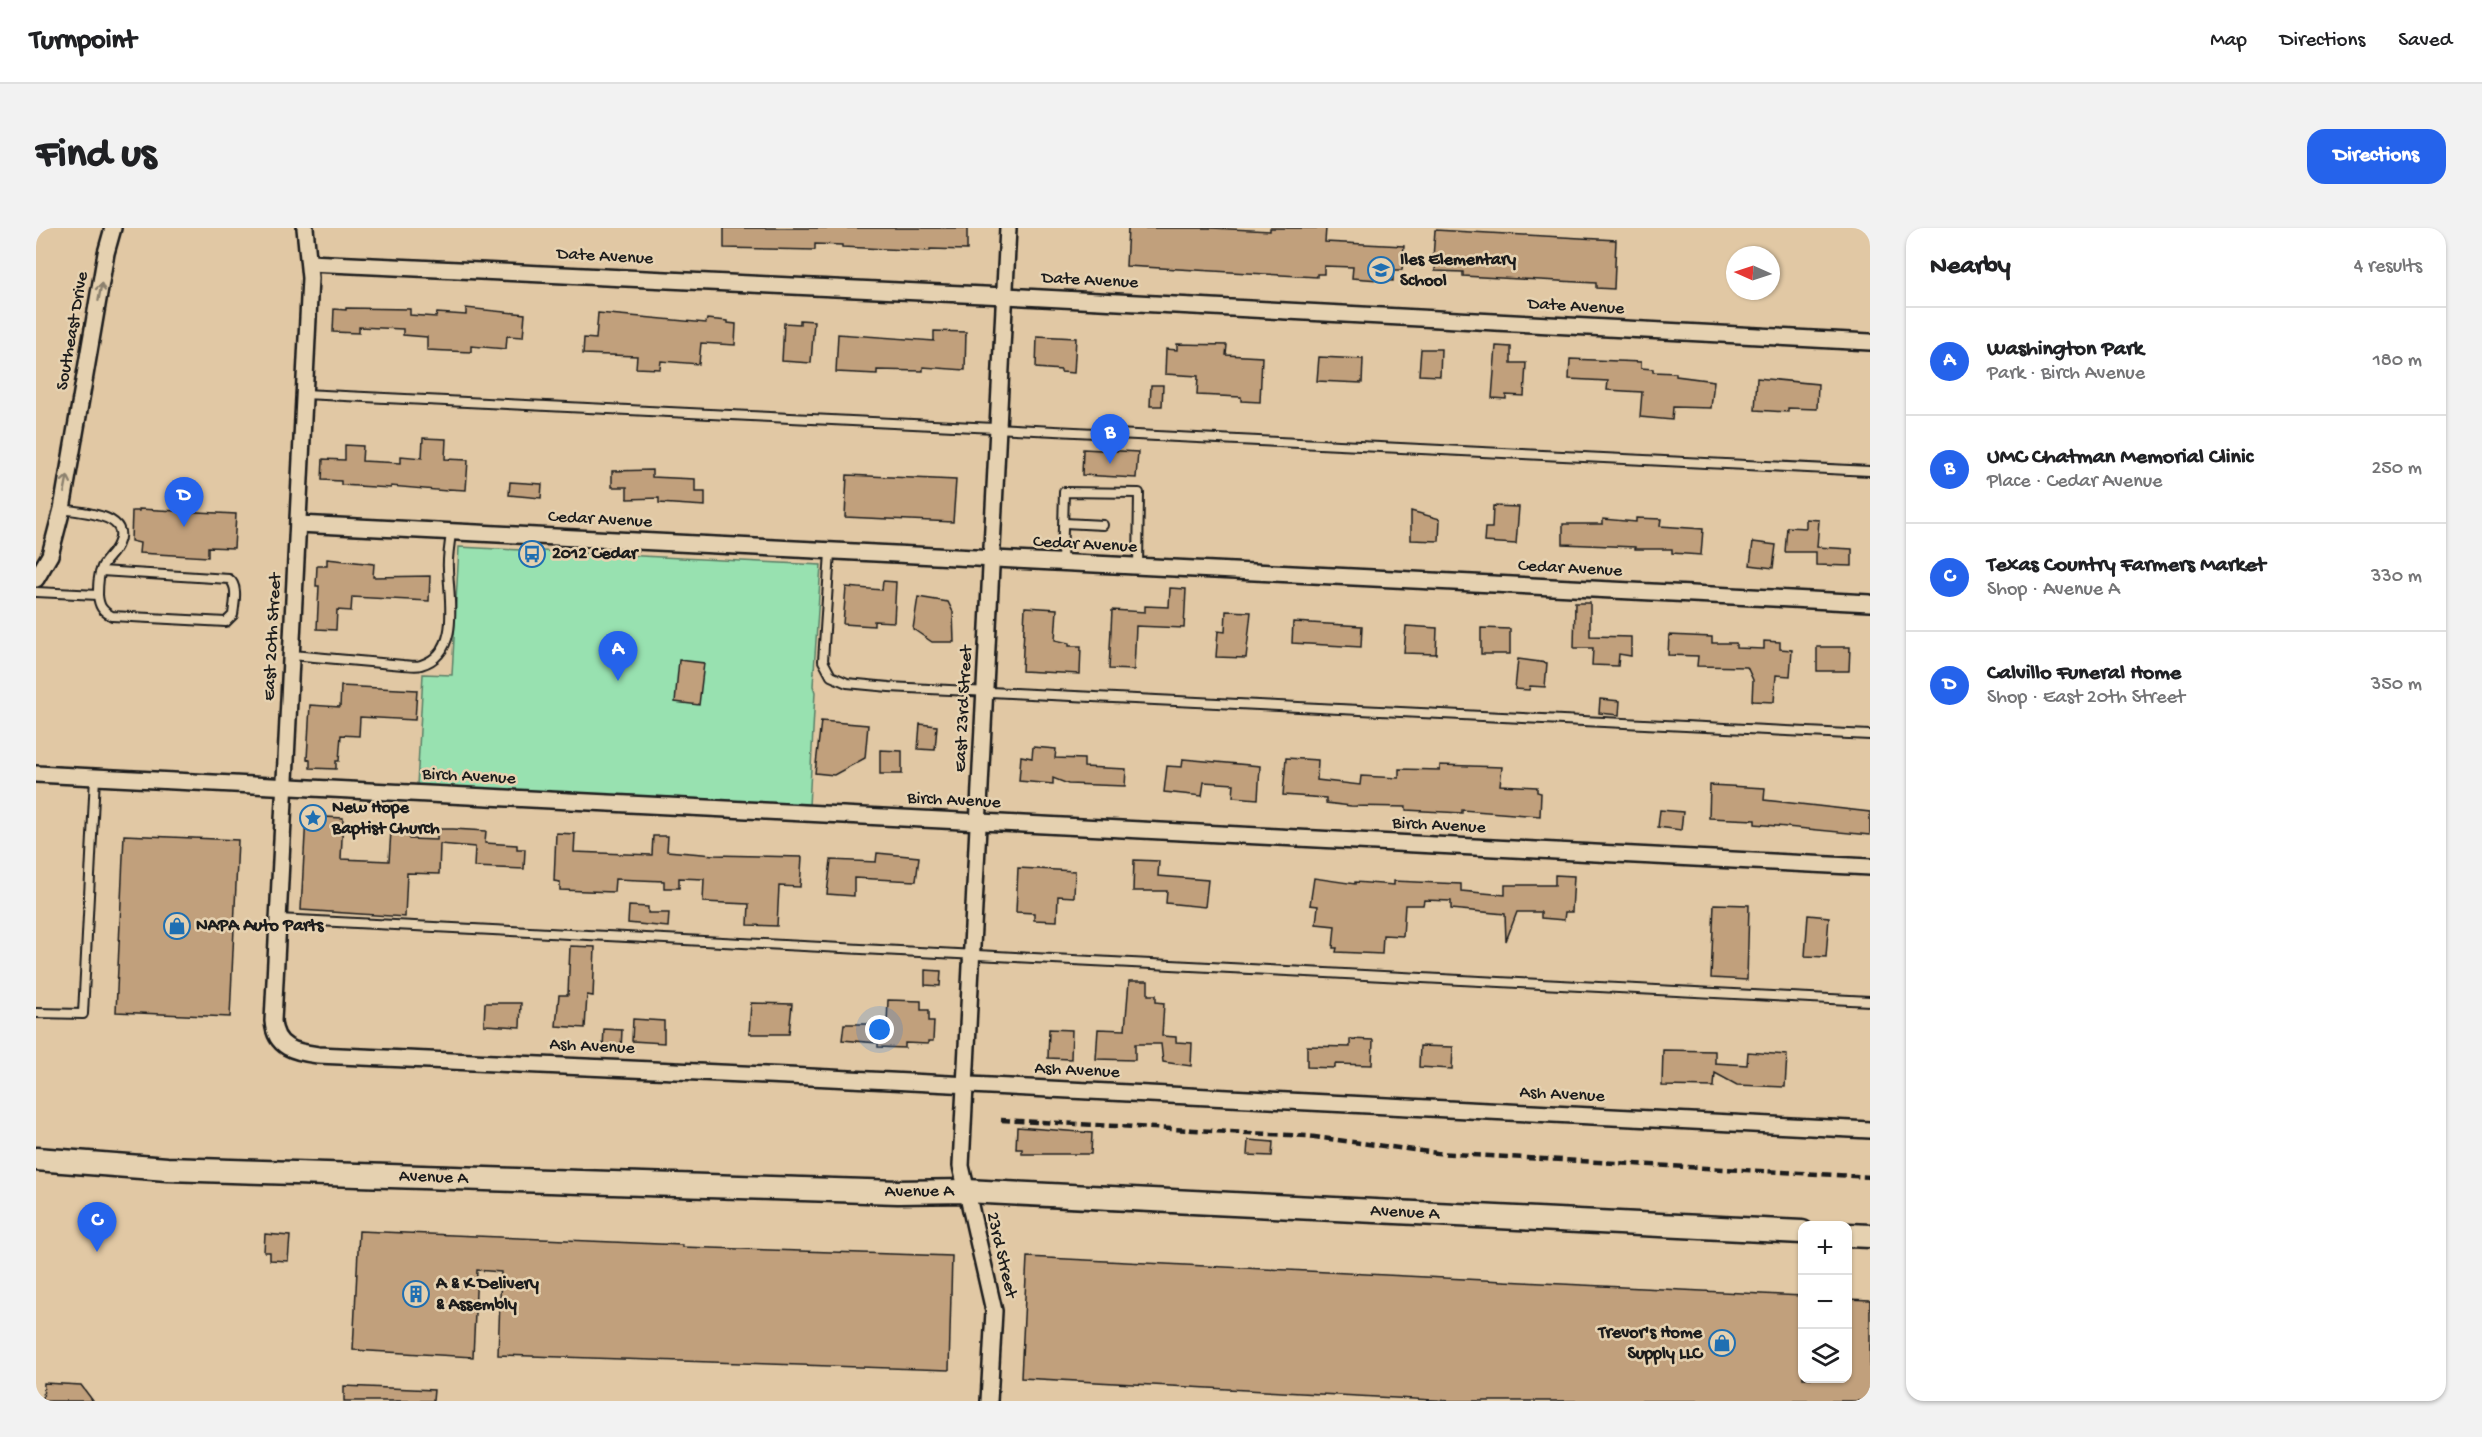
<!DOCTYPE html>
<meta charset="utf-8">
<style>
:root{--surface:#fff;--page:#f2f2f2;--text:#202124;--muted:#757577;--line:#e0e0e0;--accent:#2563eb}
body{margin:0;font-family:"Gochi Hand",sans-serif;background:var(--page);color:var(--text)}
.controls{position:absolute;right:18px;bottom:18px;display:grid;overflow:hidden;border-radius:12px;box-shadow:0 2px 4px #0004}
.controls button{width:54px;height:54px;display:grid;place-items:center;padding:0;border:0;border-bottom:2px solid var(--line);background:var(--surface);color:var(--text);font:30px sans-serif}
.compass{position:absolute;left:1690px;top:18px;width:54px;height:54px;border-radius:50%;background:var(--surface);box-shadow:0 2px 4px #0004;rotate:273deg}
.you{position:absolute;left:844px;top:802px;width:21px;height:21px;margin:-15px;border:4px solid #fff;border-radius:50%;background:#1a73e8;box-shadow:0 0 0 9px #1a73e833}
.badge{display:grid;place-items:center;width:39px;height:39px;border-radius:50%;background:var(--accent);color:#fff;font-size:20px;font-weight:700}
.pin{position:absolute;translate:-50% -50px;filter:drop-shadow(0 2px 3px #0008)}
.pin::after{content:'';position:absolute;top:32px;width:21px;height:18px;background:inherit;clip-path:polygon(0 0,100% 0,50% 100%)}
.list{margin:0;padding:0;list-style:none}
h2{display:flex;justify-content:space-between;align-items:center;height:78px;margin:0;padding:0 24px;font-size:26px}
h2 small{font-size:20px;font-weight:400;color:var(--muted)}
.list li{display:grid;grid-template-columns:39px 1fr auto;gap:18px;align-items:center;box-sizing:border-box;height:108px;padding:0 24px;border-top:2px solid var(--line)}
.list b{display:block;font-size:22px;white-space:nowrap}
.list p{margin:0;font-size:20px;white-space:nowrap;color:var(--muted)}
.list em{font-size:20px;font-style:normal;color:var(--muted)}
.icon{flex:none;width:33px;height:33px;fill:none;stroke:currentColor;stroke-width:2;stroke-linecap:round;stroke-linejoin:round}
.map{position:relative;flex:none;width:1834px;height:1173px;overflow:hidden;border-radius:18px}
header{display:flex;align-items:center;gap:36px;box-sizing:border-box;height:84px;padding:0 30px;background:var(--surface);border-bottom:2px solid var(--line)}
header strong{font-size:28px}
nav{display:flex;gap:33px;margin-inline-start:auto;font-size:21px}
.intro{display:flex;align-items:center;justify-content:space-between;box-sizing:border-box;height:144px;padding:0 36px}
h1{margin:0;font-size:42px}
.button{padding:15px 27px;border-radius:18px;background:var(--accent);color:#fff;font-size:21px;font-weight:700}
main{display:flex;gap:36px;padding:0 36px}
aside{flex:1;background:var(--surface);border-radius:18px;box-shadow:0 2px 4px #0004}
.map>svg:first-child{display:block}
</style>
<header>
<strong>Turnpoint</strong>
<nav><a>Map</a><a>Directions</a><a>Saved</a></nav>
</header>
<div class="intro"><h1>Find us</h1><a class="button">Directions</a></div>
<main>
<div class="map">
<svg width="1834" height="1173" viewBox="0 0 1834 1173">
<rect width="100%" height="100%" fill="#e1c8a4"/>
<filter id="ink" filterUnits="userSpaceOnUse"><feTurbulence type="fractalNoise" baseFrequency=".0167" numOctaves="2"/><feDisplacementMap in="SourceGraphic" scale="12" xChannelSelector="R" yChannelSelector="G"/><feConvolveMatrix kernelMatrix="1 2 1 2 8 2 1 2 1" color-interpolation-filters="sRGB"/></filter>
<g filter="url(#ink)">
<polygon fill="#98e1b0" stroke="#5a7e66" stroke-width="1.5" points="423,319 785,337 777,458 779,464 773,578 381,558 387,446 416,447"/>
<g fill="#c1a07c" stroke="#1c1c1c" stroke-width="1.5">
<polygon points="688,0 931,0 931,22 894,21 894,23 806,19 806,17 779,16 779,22 688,20"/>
<polygon points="1092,0 1176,0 1234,3 1234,0 1290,0 1289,14 1368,18 1366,42 1357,42 1357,53 1316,50 1317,39 1288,38 1288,46 1281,46 1281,49 1090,38"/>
<polygon points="1399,2 1580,12 1578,61 1560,60 1560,55 1427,48 1427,44 1399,43 1400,30 1397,30"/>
<polygon points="310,80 374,81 374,87 400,89 401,85 430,87 430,80 489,86 487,109 471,108 470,121 435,118 435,124 391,122 391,109 367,107 367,101 323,99 323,105 297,104 298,81 310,82"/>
<polygon points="562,85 670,95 671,91 692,93 692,95 700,96 699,117 665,115 663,136 625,133 624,141 600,140 601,128 547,126 548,110 560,111"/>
<polygon points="764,92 778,93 775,135 746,133 748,95 764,96"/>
<polygon points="898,103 930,104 929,142 887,139 887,143 841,142 841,146 800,144 802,106 898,113"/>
<polygon points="1001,108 1040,110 1038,145 1025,144 1025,142 1000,140"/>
<polygon points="1141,116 1191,117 1190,127 1226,129 1224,174 1205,173 1205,169 1161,167 1162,148 1129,146 1130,121 1141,122"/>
<polygon points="1460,118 1475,119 1475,135 1490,135 1488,168 1470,167 1470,171 1456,170"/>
<polygon points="1385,121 1405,121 1404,148 1383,147"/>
<polygon points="1283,129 1327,131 1326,155 1281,153"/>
<polygon points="1534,131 1605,134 1605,140 1617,141 1617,144 1640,145 1640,148 1678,153 1675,180 1637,179 1636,192 1604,189 1606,164 1571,162 1572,153 1533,151"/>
<polygon points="1721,150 1782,156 1781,181 1752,180 1752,184 1719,182"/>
<polygon points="1115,157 1127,157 1126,178 1114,178"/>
<polygon points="387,210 410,211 409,231 432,232 430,262 412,261 411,263 355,258 355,260 305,257 305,253 286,252 287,231 309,232 309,217 327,218 326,233 365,235 365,228 386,230"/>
<polygon points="1047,221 1102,224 1100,250 1046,247"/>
<polygon points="616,242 616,249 659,251 659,264 669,264 669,278 623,275 623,270 591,271 591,259 576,259 576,243"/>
<polygon points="811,247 920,252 917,294 809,289"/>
<polygon points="474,254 506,256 505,270 473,267"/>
<polygon points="1457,278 1483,279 1480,316 1448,314 1449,300 1456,300"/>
<polygon points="103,281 200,286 198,320 172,319 172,329 103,325 104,315 95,313 96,283 103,283"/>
<polygon points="1375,283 1404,291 1403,313 1375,312"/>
<polygon points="1600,290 1625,291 1624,298 1667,301 1665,327 1636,325 1636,321 1599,321 1599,319 1527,316 1527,296 1567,296 1567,291 1600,294"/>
<polygon points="1770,291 1783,292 1781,319 1816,321 1816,338 1780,337 1780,324 1749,324 1751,299 1770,300"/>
<polygon points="1717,314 1740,317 1737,340 1714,337"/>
<polygon points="291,331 338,336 337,349 394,348 393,373 316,369 315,383 301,382 300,402 281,401 283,358 280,358 281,338 291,338"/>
<polygon points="847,353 860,354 858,394 838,393 838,398 807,396 810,359 846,362"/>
<polygon points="1134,360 1150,361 1148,400 1100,398 1098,442 1073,441 1076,382 1109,384 1109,378 1133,379"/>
<polygon points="882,369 912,374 917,384 918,414 896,414 877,401"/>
<polygon points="1539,375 1554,375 1554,408 1595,409 1595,428 1583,426 1582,438 1556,437 1557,420 1538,420"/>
<polygon points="989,379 1021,381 1019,412 1033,415 1033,418 1045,418 1044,446 986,443"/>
<polygon points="1190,383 1215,384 1210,430 1180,429 1182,403 1189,404"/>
<polygon points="1257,394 1326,398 1325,419 1256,415"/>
<polygon points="1370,398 1401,400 1400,426 1368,425"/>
<polygon points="1445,400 1474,401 1474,426 1445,426"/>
<polygon points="1633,407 1676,409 1676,415 1700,415 1700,420 1728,421 1728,413 1744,414 1744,421 1756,422 1754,448 1740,447 1738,474 1716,473 1717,452 1711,439 1661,438 1662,428 1632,427"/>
<polygon points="1781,419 1814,419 1813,443 1781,443"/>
<polygon points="1482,431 1511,435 1509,459 1494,458 1493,462 1479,461"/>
<polygon points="643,432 668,435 663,477 639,474"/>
<polygon points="305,458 381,462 379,492 324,489 323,508 305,507 303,533 300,533 300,541 274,540 274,532 271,531 274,477 304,479"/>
<polygon points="1564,471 1584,473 1583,487 1563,485"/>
<polygon points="785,493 832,497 829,530 798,547 779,545"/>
<polygon points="884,496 901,498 899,522 882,521"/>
<polygon points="997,519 1020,521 1019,530 1048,531 1048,539 1090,541 1089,558 1032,556 1017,550 1017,556 983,553 985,528 996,530"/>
<polygon points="844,522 866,523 866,546 844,546"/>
<polygon points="1250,530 1282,532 1281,552 1324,557 1325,548 1363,550 1363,541 1404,542 1404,537 1466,539 1464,557 1501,559 1501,564 1505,565 1504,588 1426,582 1426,585 1370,582 1370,579 1315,578 1290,575 1290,570 1247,567"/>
<polygon points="1147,531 1224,538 1222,571 1197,569 1198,556 1168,554 1166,568 1128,564 1131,538 1146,539"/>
<polygon points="1674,557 1729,560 1728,572 1834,584 1834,607 1719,596 1719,592 1673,590"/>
<polygon points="1624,582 1647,584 1645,602 1622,599"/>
<polygon points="270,588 307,590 305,631 353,633 355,603 373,604 373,611 401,612 401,601 417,601 450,603 449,615 481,617 481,621 489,621 488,641 438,639 439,619 404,616 403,646 371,645 369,689 265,682"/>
<polygon points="520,605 539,606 538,624 616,627 617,608 632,608 631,623 678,627 766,629 764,659 743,658 741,698 712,697 713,676 667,674 668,651 643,650 643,660 628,660 628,653 579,651 578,664 524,662 524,654 518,653"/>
<polygon points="88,607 202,612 194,789 80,784"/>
<polygon points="841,625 883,629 880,653 818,650 818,668 791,666 795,632 840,634"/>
<polygon points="1098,632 1123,633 1122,648 1172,652 1169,679 1130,675 1131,663 1097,663"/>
<polygon points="982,640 1039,643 1038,669 1022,668 1021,693 998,692 998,685 980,684"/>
<polygon points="1519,647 1538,648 1536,684 1529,684 1528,692 1505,690 1505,684 1481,684 1470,713 1469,686 1415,681 1415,673 1388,672 1387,677 1369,677 1367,708 1347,707 1346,726 1300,724 1301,720 1297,720 1299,698 1280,696 1282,678 1274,677 1278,650 1319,656 1319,654 1358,657 1358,653 1425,656 1425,663 1469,667 1469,657 1519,657"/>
<polygon points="1678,676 1713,677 1711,752 1675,750"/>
<polygon points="593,678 612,679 612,685 633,685 632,699 592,695"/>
<polygon points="1772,687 1793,689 1790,729 1769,728"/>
<polygon points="534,718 559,719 557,768 551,767 549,800 520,798 523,767 532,767"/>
<polygon points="889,742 905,743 904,758 889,757"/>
<polygon points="1093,753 1112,753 1112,767 1120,767 1120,774 1128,775 1126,808 1140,809 1140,814 1156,815 1155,838 1127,834 1125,816 1099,816 1099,832 1060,831 1062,801 1089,802"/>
<polygon points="852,772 885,773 885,782 893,782 893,793 898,793 897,813 892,813 892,816 869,815 869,820 842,819 842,815 806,812 808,796 851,796"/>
<polygon points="449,775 485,775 484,799 448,797"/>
<polygon points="715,775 756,776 753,806 713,806"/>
<polygon points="597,791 628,793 628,815 596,813"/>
<polygon points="568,801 586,802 585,821 567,820"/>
<polygon points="1013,801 1036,802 1035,831 1012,830"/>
<polygon points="1314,811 1337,812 1336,837 1299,836 1299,840 1271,839 1271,818 1314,819"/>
<polygon points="1384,818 1417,819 1416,841 1383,839"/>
<polygon points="1627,822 1679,823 1679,835 1711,837 1712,824 1751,827 1749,859 1701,857 1679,845 1678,859 1626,858"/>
<polygon points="981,899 1056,905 1055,926 986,926 986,921 980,921"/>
<polygon points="1212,912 1237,914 1236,928 1211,927"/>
<polygon points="323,1003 646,1017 646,1019 916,1028 913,1142 462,1127 465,1044 441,1042 437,1129 317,1122"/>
<polygon points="229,1006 254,1008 252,1033 234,1032 234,1024 228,1024"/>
<polygon points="991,1029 1767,1068 1767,1150 1812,1150 1812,1071 1834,1072 1834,1173 1416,1173 985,1150"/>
<polygon points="8,1155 45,1157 57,1173 7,1173"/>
<polygon points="308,1158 398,1162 397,1173 308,1173"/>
</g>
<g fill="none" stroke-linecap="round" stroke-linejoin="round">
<defs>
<g id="lane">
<polyline points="268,166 1834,243"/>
<polyline points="1028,295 1067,297"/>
<polyline points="794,324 787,433 795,448 811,455 853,459 1834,507"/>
<polyline points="1026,335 1028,264 1103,265 1102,339"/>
<path d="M0 364 62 367C62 357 62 348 66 339 70 331 79 325 82 316 96 286 44 284 26 281"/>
<path d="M62 367C63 378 66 383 76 388L190 394 197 387C198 376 203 358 193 351L65 343"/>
<path d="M256 427 367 437C372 437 380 439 385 437 425 425 413 372 412 341 411 329 414 316 415 304"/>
<polyline points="242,691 1834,773"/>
<polyline points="0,785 47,786 59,549"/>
</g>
<g id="street">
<path d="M269 0 274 50 237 793C239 820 259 824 282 827L774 849 1834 902"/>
<polyline points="273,35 969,68 1834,114"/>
<polyline points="262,296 1834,375"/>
<polyline points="0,351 14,327 26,281 70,25 77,0"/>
<polyline points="0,546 1834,639"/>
<polyline points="953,1173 958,1083 925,938 972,0"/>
</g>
<g id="secondary">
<path id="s1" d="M0 931 131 941 862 964 930 963 1766 1004"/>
<polyline points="1812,1007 1834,1008"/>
</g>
</defs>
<use href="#lane" stroke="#1c1c1c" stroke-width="12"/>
<use href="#street" stroke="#1c1c1c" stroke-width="20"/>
<use href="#secondary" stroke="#1c1c1c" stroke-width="27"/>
<use href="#lane" stroke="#e5d1b0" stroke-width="8"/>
<use href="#street" stroke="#e5d1b0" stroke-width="15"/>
<use href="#secondary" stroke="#e5d1b0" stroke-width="22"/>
<polyline stroke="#1c1c1c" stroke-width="4.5" stroke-dasharray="9 4.5" stroke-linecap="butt" points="965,892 1271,908 1401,925 1834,949"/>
</g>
<defs><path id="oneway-shaft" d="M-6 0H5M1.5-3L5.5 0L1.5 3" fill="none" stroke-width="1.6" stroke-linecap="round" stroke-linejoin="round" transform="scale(1.5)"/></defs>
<g stroke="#8b806d">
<use href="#oneway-shaft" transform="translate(64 64) rotate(-80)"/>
<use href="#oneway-shaft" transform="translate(30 256) rotate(-79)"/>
</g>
</g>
<defs>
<symbol id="school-ring" viewBox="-11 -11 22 22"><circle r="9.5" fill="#e5d1b0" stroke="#1f6fb2" stroke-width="1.5"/><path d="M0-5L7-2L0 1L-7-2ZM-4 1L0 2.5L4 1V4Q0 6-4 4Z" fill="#1f6fb2"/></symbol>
<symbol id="bus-ring" viewBox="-11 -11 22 22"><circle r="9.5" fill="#e5d1b0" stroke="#1f6fb2" stroke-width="1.5"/><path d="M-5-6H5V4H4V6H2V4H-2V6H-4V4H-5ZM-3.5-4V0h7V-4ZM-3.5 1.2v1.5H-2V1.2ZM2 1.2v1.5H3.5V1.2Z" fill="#1f6fb2"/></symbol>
<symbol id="sight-ring" viewBox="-11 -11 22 22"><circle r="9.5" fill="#e5d1b0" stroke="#1f6fb2" stroke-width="1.5"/><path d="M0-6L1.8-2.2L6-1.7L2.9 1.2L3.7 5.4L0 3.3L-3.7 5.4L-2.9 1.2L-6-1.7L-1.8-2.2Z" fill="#1f6fb2"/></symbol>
<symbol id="shop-ring" viewBox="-11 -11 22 22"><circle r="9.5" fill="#e5d1b0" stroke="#1f6fb2" stroke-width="1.5"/><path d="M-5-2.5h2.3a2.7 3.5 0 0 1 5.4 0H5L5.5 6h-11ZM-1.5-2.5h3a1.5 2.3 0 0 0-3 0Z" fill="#1f6fb2"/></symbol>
<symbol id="building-ring" viewBox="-11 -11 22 22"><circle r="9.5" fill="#e5d1b0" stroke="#1f6fb2" stroke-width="1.5"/><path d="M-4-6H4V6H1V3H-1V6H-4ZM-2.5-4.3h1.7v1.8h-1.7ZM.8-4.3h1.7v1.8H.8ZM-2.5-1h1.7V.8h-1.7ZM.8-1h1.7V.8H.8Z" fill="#1f6fb2"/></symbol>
</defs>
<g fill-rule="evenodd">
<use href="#school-ring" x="1330" y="27" width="30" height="30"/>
<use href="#bus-ring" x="481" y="311" width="30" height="30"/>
<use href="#sight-ring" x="262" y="575" width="30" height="30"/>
<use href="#shop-ring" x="126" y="683" width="30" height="30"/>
<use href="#building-ring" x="365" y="1051" width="30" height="30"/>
<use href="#shop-ring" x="1671" y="1100" width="30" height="30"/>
</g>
<g text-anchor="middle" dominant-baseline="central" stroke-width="5" stroke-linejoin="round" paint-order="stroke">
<g font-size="18" fill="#1c1c1c" stroke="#e5d1b0">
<text transform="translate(569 29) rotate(3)">Date Avenue</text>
<text transform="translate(1054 53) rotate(3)">Date Avenue</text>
<text transform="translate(1540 79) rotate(3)">Date Avenue</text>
<text transform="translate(37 103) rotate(-80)">Southeast Drive</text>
<text transform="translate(564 292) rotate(3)">Cedar Avenue</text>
<text transform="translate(1049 317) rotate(3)">Cedar Avenue</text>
<text transform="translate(1534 341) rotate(3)">Cedar Avenue</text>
<text transform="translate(237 409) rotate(-87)">East 20th Street</text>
<text transform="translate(928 481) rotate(-87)">East 23rd Street</text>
<text transform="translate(433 549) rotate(3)">Birch Avenue</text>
<text transform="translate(918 573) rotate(3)">Birch Avenue</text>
<text transform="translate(1403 598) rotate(3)">Birch Avenue</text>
<text transform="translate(556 819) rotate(3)">Ash Avenue</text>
<text transform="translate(1041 843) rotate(3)">Ash Avenue</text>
<text transform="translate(1526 867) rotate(3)">Ash Avenue</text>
<text stroke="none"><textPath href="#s1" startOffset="398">Avenue A</textPath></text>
<text stroke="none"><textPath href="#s1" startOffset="884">Avenue A</textPath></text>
<text stroke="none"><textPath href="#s1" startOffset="1370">Avenue A</textPath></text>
<text transform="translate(965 1027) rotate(77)">23rd Street</text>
</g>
<g font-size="18" font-weight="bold" fill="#1c1c1c" stroke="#e5d1b0" text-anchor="start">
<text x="1364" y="32">Iles Elementary<tspan x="1364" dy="21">School</tspan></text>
<text x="516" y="326">2012 Cedar</text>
<text x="296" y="580">New Hope<tspan x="296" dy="21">Baptist Church</tspan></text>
<text x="160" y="698">NAPA Auto Parts</text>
<text x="400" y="1056">A &amp; K Delivery<tspan x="400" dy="21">&amp; Assembly</tspan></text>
<text x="1666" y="1105" text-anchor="end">Trevor's Home<tspan x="1666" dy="21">Supply LLC</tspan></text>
</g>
</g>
</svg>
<div class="controls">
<button>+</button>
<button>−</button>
<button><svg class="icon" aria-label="layers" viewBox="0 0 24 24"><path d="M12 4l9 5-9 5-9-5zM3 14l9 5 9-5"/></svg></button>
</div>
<svg class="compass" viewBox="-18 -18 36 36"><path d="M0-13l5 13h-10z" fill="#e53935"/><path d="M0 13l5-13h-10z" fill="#757577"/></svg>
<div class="you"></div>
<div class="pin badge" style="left:582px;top:453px">A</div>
<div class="pin badge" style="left:1074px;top:236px">B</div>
<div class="pin badge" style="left:61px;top:1024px">C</div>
<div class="pin badge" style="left:148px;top:299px">D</div>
</div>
<aside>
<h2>Nearby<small>4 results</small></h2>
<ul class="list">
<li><span class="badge">A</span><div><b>Washington Park</b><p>Park · Birch Avenue</p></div><em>180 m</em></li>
<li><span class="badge">B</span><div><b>UMC Chatman Memorial Clinic</b><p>Place · Cedar Avenue</p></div><em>250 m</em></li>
<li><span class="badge">C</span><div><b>Texas Country Farmers Market</b><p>Shop · Avenue A</p></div><em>330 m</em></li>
<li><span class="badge">D</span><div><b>Calvillo Funeral Home</b><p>Shop · East 20th Street</p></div><em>350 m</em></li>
</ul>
</aside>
</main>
